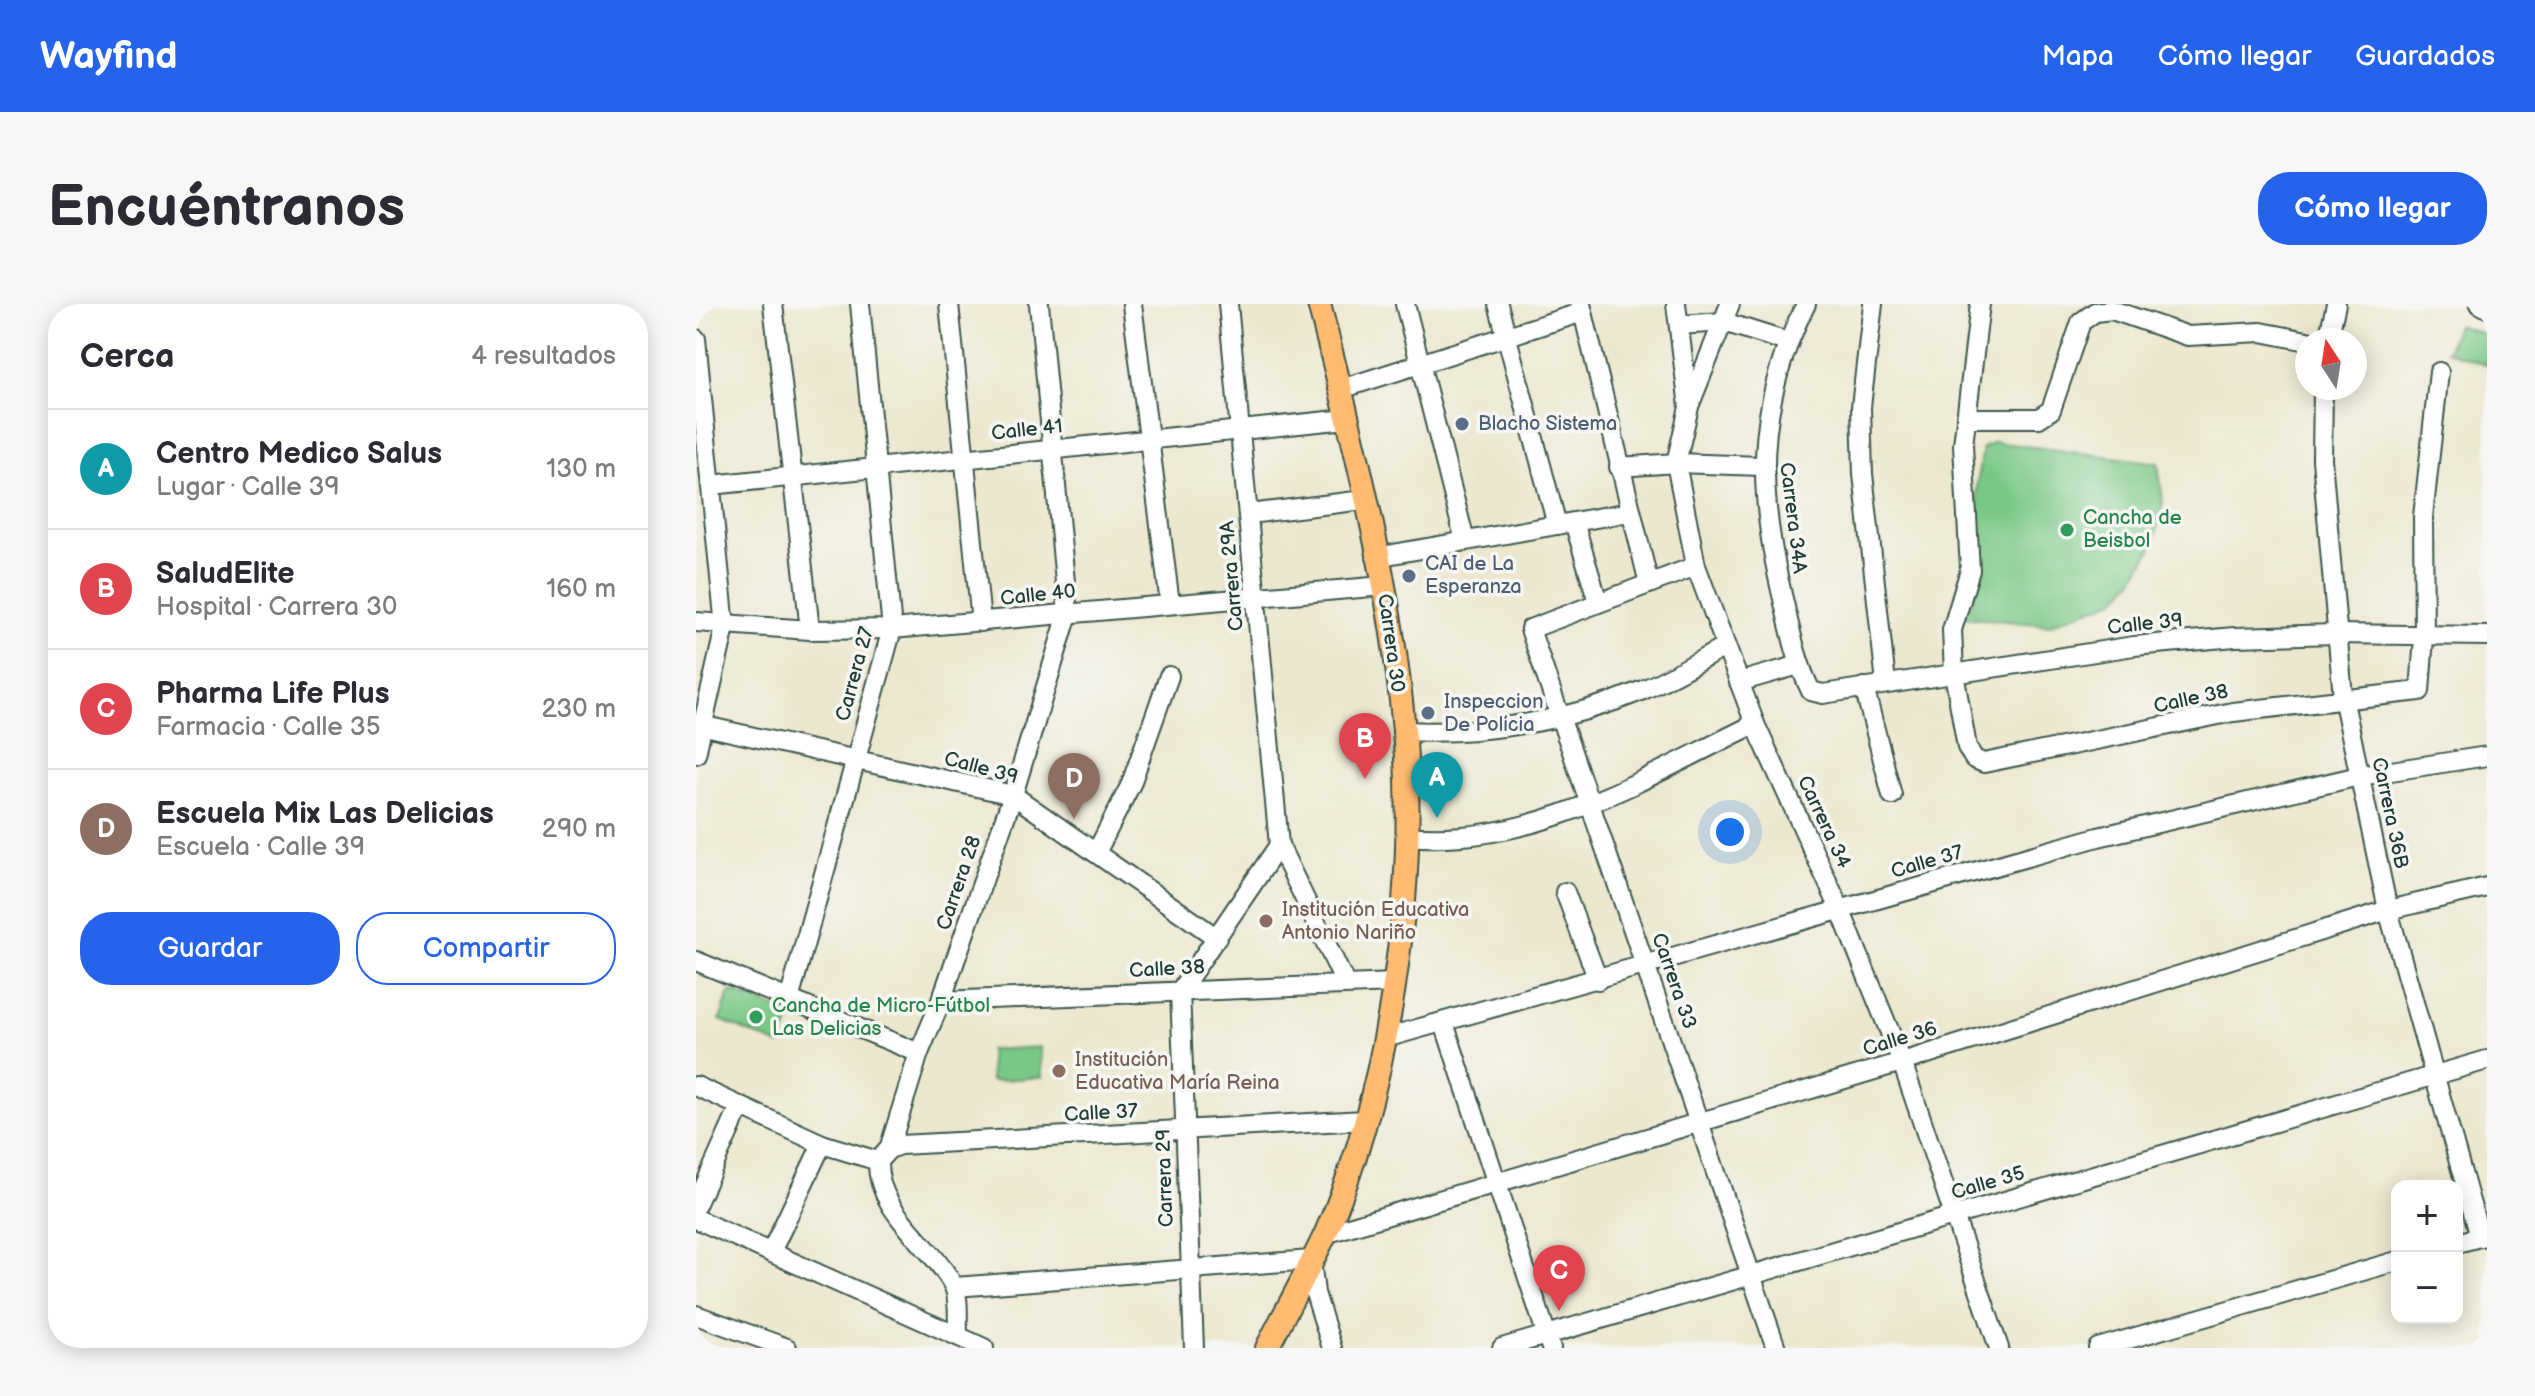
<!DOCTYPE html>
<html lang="es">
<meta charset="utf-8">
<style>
:root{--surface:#fff;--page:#f7f7f7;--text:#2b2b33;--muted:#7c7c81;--line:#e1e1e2;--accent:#2563eb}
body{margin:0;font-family:"Balsamiq Sans",sans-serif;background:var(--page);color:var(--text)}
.controls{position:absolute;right:24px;bottom:24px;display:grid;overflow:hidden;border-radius:16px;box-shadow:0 4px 20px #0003}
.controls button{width:72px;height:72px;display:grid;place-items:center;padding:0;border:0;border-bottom:2px solid var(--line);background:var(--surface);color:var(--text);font:40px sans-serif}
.compass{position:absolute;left:1599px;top:24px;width:72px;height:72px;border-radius:50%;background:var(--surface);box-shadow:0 4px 20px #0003;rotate:348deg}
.you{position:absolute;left:1034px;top:528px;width:28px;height:28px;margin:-20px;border:6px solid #fff;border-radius:50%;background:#1a73e8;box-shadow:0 0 0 12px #1a73e833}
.badge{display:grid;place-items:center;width:52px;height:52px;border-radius:50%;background:var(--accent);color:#fff;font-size:26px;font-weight:700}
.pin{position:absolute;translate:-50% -66px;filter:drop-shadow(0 2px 4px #0008)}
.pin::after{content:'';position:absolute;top:42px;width:28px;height:24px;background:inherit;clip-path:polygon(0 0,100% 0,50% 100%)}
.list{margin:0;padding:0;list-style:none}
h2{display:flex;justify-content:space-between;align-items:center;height:104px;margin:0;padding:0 32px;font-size:34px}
h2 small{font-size:26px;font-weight:400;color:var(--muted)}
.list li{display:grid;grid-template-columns:52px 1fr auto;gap:24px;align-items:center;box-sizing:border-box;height:120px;padding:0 32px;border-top:2px solid var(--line)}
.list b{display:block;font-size:30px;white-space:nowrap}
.list p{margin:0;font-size:26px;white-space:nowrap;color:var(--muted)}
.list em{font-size:26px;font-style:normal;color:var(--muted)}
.actions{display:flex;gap:16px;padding:24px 32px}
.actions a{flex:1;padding:18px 0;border:2px solid var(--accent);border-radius:32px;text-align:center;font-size:28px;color:var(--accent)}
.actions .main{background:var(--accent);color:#fff}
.map{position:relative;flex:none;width:1791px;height:1044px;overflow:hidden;border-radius:32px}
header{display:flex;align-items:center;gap:48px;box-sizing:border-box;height:112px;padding:0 40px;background:var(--accent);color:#fff}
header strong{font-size:38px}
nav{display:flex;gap:44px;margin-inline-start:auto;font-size:28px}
.intro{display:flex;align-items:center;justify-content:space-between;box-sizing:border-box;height:192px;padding:0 48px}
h1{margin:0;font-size:56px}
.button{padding:20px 36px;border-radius:32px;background:var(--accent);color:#fff;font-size:28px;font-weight:700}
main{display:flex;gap:48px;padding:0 48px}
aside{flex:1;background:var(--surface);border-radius:32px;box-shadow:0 4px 20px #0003}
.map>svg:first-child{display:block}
</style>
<header>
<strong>Wayfind</strong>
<nav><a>Mapa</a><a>Cómo llegar</a><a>Guardados</a></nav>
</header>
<div class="intro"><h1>Encuéntranos</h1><a class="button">Cómo llegar</a></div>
<main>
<aside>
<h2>Cerca<small>4 resultados</small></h2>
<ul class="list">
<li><span class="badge" style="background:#0f9aa8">A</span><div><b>Centro Medico Salus</b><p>Lugar · Calle 39</p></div><em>130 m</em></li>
<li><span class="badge" style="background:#e0444e">B</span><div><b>SaludElite</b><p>Hospital · Carrera 30</p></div><em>160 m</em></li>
<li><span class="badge" style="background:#e0444e">C</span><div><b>Pharma Life Plus</b><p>Farmacia · Calle 35</p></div><em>230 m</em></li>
<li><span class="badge" style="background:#8d6e63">D</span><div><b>Escuela Mix Las Delicias</b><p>Escuela · Calle 39</p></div><em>290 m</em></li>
</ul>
<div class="actions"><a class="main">Guardar</a><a>Compartir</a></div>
</aside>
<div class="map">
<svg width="1791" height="1044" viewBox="0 0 1791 1044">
<rect width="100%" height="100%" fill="#f6f6f2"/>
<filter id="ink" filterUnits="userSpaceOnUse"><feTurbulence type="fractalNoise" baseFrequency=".0125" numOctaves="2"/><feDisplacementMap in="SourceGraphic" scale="16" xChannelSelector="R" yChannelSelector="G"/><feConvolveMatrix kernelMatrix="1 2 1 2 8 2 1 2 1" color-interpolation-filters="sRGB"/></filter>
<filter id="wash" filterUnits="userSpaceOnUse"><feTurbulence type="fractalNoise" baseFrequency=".006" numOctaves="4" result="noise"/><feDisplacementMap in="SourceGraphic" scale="32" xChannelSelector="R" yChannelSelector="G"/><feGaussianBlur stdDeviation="1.8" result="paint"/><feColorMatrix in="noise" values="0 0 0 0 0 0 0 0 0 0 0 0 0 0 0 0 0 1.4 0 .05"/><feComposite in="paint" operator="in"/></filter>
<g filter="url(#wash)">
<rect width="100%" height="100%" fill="#ece8d0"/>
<g fill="#7ac887" stroke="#4c825e" stroke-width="2">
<polygon points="1761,21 1791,31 1791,61 1751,47"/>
<polygon points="1298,138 1462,159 1467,198 1458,240 1438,275 1419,296 1352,321 1265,313 1281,284 1281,182 1287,144"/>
<polygon points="34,687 96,710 85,742 24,716"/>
<polygon points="344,743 346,773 295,777 293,746"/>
</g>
</g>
<g filter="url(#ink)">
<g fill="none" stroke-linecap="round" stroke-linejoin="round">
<defs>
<g id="minor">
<polyline points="77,0 114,326"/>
<polyline points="253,0 285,318"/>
<polyline points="436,0 474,300"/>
<polyline points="532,0 583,541 649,679"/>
<polyline points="709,0 769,237"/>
<polyline points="802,0 861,221"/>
<polyline points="885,0 953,280"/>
<polyline points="980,0 993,103 980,159 1000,262 1059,420 1144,605 1206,758 1303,1044"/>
<path d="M1110 0C1058 102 1061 190 1088 299 1095 329 1101 359 1115 387L1127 390 1438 342 1539 333 1639 330 1791 332"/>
<polyline points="1177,0 1165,103 1167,170 1190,379"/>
<polyline points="1284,0 1267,141 1274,266 1256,326 1258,369 1271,443 1278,455 1288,459 1537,408 1724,387 1728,333 1727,213 1743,68"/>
<polyline points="1784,0 1791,4"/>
<polyline points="983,21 1028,18 1091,38"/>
<polyline points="0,35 29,323 0,450"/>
<polyline points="1632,36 1640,0"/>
<polyline points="1627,84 1626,155 1647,393 1692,606 1784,933"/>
<polyline points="645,85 887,8"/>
<polyline points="994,100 1034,0"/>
<polyline points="1270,114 1343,114 1355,106 1385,18 1399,8 1416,6 1492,32 1565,28 1611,37"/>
<polyline points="923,163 980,159 1066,162"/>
<polyline points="15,181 651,115"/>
<polyline points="553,210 668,196"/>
<polyline points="878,218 902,298"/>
<polyline points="680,253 934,208"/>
<polyline points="1000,262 834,325 1080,1044"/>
<polyline points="0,318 114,326 196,325 687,282"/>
<polyline points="1043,378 1103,361"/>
<polyline points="1168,383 1196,491"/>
<polyline points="0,420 317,491 521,634"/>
<path d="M708 427C789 431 873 417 947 386 975 374 1002 357 1029 343"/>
<path d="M711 532C838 544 949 473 1059 420"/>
<polyline points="400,549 435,480 473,372"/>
<polyline points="869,588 902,676"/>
<polyline points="0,657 223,749"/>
<polyline points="93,696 196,325 164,0"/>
<polyline points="245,697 699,679"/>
<polyline points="748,719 855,1044"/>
<polyline points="689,734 1402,533 1663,472 1791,452"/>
<polyline points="0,782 126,840 182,857"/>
<polyline points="193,845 204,841 669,816"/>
<polyline points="182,857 193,845 223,749 245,697 317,491 372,310 343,0"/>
<path d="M182 857C180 908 236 940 257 981 264 993 261 1016 262 1030"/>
<polyline points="0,901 44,803"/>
<polyline points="0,915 288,1044"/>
<polyline points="629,930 1206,758 1692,606 1791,583"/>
<polyline points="1761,939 1791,931"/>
<polyline points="75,948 126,840"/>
<polyline points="259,983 615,956 619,989 636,1044"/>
<polyline points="0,1011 91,1044"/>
<polyline points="498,1044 484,687 583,541"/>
<polyline points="806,1044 1791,756"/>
<polyline points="1402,1044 1701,957"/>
</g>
<path id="major" d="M571 1044C590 1006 611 969 629 931 693 788 722 583 708 427 696 286 658 137 623 0"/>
</defs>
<use href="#minor" stroke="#3e574b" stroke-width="22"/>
<use href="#major" stroke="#3e574b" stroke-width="26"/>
<use href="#minor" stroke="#fff" stroke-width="18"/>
<use href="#major" stroke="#ffbb71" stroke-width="22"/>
</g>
</g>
<g fill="#5c6f8a" stroke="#f6f6f2" stroke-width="3">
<circle cx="766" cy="120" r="8"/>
<circle cx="713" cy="272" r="8"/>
<circle cx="732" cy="409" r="8"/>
</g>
<g fill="#2e9e5b" stroke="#f6f6f2" stroke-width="3">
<circle cx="1371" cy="226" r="8"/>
<circle cx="60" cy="713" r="8"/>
</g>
<g fill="#8d6e63" stroke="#f6f6f2" stroke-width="3">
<circle cx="570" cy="617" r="8"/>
<circle cx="363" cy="767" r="8"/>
</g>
<g text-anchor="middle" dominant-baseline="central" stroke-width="7" stroke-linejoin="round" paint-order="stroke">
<g font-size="20" fill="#4e5e75" stroke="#f6f6f2" text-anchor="start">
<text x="782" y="120">Blacho Sistema</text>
<text x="729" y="260">CAI de La<tspan x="729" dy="23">Esperanza</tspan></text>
<text x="748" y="398">Inspeccion<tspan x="748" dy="23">De Policia</tspan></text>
</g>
<g font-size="20" fill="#1f3d34" stroke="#f6f6f2">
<text transform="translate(331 126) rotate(-6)">Calle 41</text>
<text transform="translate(1097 214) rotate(83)">Carrera 34A</text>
<text transform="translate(536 272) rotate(-95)">Carrera 29A</text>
<text transform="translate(342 291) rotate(-6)">Calle 40</text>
<text transform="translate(1449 320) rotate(-6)">Calle 39</text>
<text transform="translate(695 339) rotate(82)">Carrera 30</text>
<text transform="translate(159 370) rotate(-75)">Carrera 27</text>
<text transform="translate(1495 395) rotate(-12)">Calle 38</text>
<text transform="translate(285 464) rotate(15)">Calle 39</text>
<text transform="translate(1694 509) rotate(78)">Carrera 36B</text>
<text transform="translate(1128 518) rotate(65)">Carrera 34</text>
<text transform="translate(1231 558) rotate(-16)">Calle 37</text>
<text transform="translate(263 579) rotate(-71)">Carrera 28</text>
<text transform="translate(471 665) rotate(-3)">Calle 38</text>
<text transform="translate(978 677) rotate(71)">Carrera 33</text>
<text transform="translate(1204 735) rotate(-17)">Calle 36</text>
<text transform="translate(405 809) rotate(-3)">Calle 37</text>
<text transform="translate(469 874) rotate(-92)">Carrera 29</text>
<text transform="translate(1292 879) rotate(-16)">Calle 35</text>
</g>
<g font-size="20" fill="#27864d" stroke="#f6f6f2" text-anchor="start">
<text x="1387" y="214">Cancha de<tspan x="1387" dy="23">Beisbol</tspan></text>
<text x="76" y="702">Cancha de Micro-Fútbol<tspan x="76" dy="23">Las Delicias</tspan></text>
</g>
<g font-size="20" fill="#785e54" stroke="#f6f6f2" text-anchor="start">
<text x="586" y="606">Institución Educativa<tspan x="586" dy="23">Antonio Nariño</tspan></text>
<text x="379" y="756">Institución<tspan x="379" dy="23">Educativa María Reina</tspan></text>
</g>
</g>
</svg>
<div class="controls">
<button>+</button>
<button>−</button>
</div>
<svg class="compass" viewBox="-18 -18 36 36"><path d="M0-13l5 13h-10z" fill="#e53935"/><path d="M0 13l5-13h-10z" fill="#7c7c81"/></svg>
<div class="you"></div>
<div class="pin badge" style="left:741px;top:514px;background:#0f9aa8">A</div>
<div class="pin badge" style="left:669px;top:475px;background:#e0444e">B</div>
<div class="pin badge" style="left:863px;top:1007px;background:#e0444e">C</div>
<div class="pin badge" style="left:378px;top:515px;background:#8d6e63">D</div>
</div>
</main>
